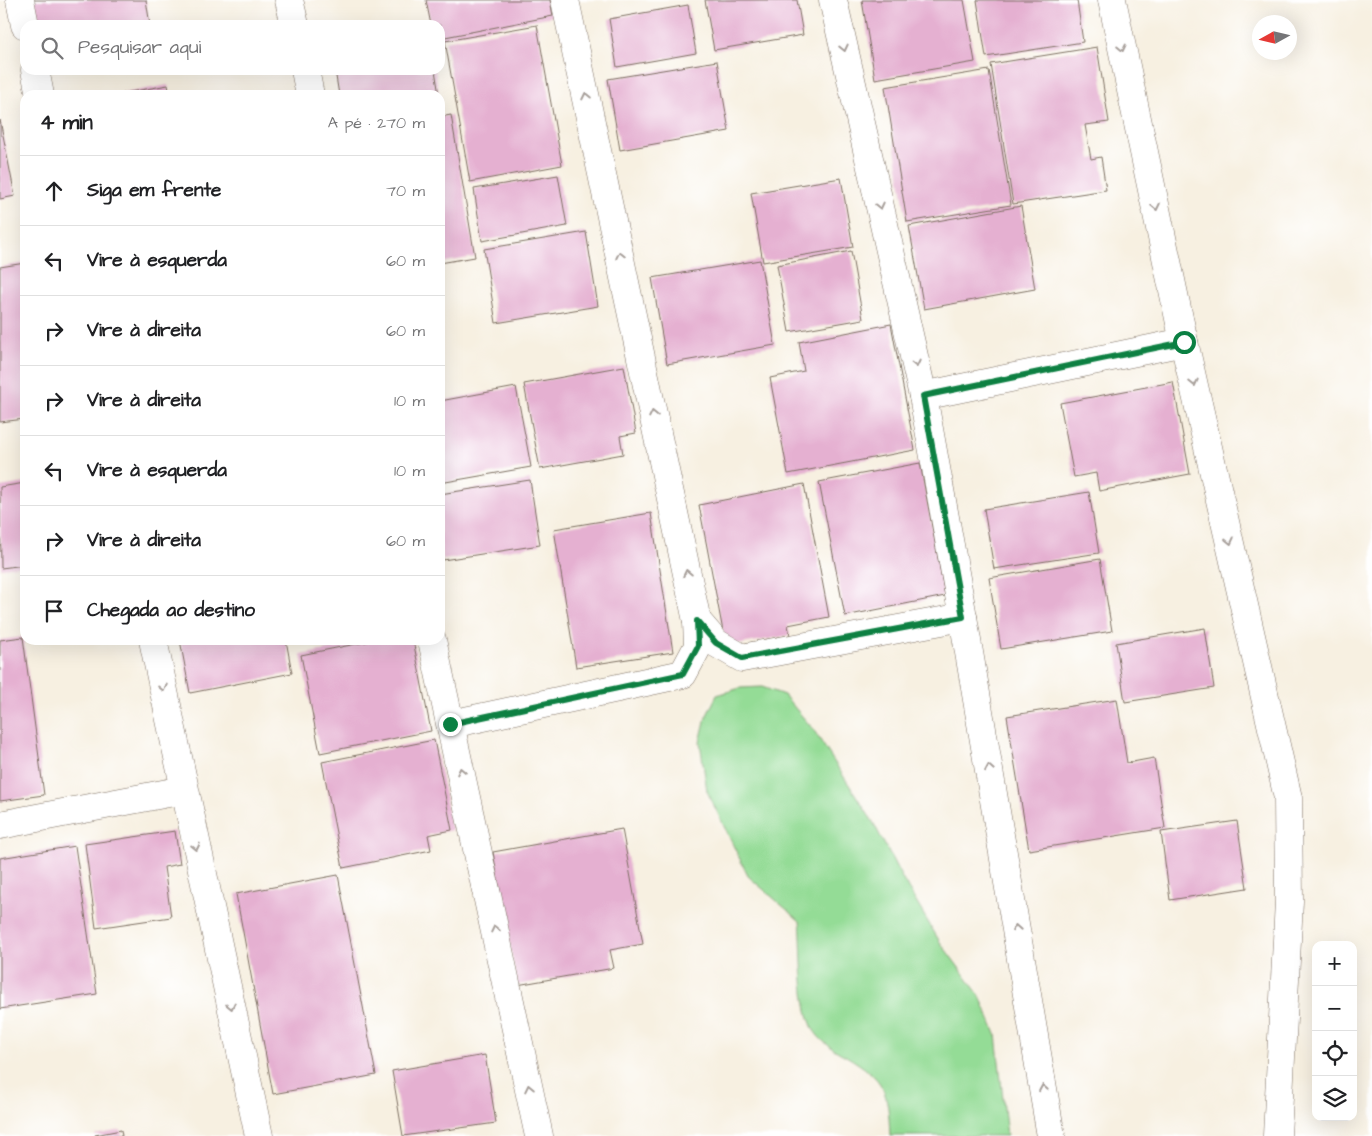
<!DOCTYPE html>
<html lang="pt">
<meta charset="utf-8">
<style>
:root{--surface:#fff;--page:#f6f6f6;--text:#202124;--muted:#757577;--line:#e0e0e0}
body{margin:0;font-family:"Architects Daughter",sans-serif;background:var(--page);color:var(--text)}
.controls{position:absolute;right:15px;bottom:15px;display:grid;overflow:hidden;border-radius:10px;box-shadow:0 5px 20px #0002}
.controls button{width:45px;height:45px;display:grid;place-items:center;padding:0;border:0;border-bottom:1px solid var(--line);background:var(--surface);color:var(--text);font:25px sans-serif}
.compass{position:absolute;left:1252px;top:15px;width:45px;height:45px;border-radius:50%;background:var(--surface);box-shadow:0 5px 20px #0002;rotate:262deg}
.stop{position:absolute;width:15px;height:15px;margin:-11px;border:4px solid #0b8043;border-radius:50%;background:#fff}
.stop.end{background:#0b8043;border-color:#fff;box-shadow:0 1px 5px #0008}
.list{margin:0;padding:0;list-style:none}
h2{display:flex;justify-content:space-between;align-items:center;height:65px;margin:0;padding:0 20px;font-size:21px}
h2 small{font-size:16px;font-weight:400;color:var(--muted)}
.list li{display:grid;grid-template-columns:32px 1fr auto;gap:15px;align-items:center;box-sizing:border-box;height:70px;padding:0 20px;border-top:1px solid var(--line)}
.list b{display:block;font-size:19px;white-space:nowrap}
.list em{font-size:16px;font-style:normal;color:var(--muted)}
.icon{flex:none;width:28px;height:28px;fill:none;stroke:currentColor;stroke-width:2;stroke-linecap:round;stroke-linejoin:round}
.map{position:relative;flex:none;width:1372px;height:1136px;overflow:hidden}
.search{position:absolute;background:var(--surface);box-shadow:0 5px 20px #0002;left:20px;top:20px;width:425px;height:55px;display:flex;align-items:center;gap:12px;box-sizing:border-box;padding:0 18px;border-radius:15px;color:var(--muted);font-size:19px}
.panel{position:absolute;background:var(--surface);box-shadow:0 5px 20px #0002;left:20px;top:90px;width:425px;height:555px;border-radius:15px}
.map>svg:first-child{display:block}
</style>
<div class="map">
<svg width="1372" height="1136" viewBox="0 0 1372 1136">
<rect width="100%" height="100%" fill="#fff"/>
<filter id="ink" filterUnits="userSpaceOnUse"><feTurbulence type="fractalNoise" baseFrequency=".02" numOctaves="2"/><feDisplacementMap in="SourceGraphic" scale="10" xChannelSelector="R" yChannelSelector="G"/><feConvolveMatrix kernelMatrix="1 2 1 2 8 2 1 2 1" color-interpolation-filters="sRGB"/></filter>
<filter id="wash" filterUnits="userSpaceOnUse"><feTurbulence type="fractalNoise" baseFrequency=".0096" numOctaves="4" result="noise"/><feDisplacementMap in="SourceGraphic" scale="20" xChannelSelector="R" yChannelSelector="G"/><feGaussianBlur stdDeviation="1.12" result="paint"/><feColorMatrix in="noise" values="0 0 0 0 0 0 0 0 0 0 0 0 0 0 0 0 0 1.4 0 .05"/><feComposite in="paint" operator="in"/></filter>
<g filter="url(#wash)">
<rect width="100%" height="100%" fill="#f7f0e1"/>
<path fill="#94dc96" stroke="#68835a" d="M762 687 784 695 813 729 873 822 903 880 940 942 980 996 996 1034 1007 1136H890C888 1090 886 1080 846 1056 836 1051 825 1044 818 1036 799 1014 803 950 800 921L748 876 707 791 700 742 706 717 717 695 740 688Z"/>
<g id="blocks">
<g fill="#e5b0d1">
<polygon points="33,0 146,0 150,25 38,25"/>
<polygon points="426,0 550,0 553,16 440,38 440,25 431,25"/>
<polygon points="705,0 797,0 803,35 714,50"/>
<polygon points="862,0 964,0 975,62 875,79"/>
<polygon points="977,0 1077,0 1083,42 986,57"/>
<polygon points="688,5 696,53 617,67 609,19"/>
<polygon points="537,25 562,165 470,182 445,41"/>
<polygon points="1097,47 1109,122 1085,125 1091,159 1101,157 1106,190 1013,204 991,64"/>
<polygon points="717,61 729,131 620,150 608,79"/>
<polygon points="335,70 435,70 439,95 339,95"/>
<polygon points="989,70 1011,205 907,222 885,87"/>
<polygon points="168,85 170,95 119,95 119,94"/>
<polygon points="451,115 475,257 440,263 440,117"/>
<polygon points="0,120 15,196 0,199"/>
<polygon points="558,175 567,226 482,241 474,189"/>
<polygon points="841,178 853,247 763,262 751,193"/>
<polygon points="1021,206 1035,289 924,309 909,226"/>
<polygon points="586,232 598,306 496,323 484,249"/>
<polygon points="851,251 863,319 789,332 777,265"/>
<polygon points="760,260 775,345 667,364 652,278"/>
<polygon points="25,263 25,419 0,422 0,267"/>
<polygon points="891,324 915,450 788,474 770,378 804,371 799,342"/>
<polygon points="624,366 636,433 620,436 623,454 540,469 524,384"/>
<polygon points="1173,382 1190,474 1099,491 1096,473 1074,477 1060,403"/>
<polygon points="516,387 531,467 440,483 440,401"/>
<polygon points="920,463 945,596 845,616 819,482"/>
<polygon points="530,480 540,545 443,560 440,541 440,494"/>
<polygon points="25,483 25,565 1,568 0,487"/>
<polygon points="804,484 829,617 788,625 790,635 726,647 699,505"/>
<polygon points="1089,492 1099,553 994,569 984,509"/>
<polygon points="651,513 673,652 576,667 554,529"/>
<polygon points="1100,559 1112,631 1001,649 989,578"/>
<polygon points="1205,628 1214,688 1125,702 1116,643"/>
<polygon points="23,637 44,795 0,801 0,640"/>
<polygon points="180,640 286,640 292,673 190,693"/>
<polygon points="302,640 322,640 322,641 303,644"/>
<polygon points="376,640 413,640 431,731 320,753 301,655"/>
<polygon points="1117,699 1127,763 1154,758 1165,828 1029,850 1007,716"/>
<polygon points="434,740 452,830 428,835 431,850 343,868 322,762"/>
<polygon points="1237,821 1247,888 1170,900 1161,832"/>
<polygon points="622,829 643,944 610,950 614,968 517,985 493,852"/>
<polygon points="175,831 180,864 164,867 171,917 96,928 85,844"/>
<polygon points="75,846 97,994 0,1009 0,858"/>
<polygon points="338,875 376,1075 273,1094 236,894"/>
<polygon points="485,1055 496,1123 403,1136 392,1071"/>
<polygon points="121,1130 122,1136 95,1136 95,1135"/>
</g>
</g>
</g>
<g filter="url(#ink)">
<use href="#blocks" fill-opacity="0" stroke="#7d6f62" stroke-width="1"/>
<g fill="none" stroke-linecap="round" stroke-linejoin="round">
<defs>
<g id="minor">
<polyline points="20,0 25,25"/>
<polyline points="289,0 295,25"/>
<polyline points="833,0 923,396 963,617 1051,1136"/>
<polyline points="1112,0 1184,342 1288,798 1289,901 1277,1136"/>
<polyline points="35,70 40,95"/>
<polyline points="305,70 310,95"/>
<polyline points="923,396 1184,342"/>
<polyline points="697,621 716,643 742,658 963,617"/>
<polyline points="153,640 259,1136"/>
<polyline points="432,640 539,1136"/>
<polyline points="451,724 683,674 698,646 697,621 565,0"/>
<polyline points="0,825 184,790"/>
</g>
</defs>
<use href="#minor" stroke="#7d6f62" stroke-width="29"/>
<use href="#minor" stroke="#fff" stroke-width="28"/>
</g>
<defs><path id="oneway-chevron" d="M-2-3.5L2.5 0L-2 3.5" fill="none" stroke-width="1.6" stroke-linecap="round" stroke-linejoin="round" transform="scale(1.25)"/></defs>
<g stroke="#a79f9a">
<use href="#oneway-chevron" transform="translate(844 48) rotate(77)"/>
<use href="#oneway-chevron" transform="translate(1122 48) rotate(78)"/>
<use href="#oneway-chevron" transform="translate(586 96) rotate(-102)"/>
<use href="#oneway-chevron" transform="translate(880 206) rotate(77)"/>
<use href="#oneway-chevron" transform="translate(1156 207) rotate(78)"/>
<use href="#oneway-chevron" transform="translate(620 255) rotate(-102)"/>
<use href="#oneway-chevron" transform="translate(916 364) rotate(77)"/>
<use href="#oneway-chevron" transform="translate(1194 383) rotate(77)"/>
<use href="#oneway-chevron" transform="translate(653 414) rotate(-102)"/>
<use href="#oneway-chevron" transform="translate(1230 541) rotate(77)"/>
<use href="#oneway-chevron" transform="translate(687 573) rotate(-102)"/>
<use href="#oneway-chevron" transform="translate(163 688) rotate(78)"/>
<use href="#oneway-chevron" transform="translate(989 768) rotate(-100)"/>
<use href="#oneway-chevron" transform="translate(461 771) rotate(-102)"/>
<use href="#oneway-chevron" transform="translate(196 847) rotate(78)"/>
<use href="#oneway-chevron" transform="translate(1016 928) rotate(-100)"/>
<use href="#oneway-chevron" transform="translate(495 929) rotate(-102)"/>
<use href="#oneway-chevron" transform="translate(231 1006) rotate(78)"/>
<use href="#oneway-chevron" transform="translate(529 1088) rotate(-102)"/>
<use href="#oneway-chevron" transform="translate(1043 1088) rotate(-100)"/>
</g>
</g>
<g fill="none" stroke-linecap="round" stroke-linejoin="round" filter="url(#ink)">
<polyline stroke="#0b8043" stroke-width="6" points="450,724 683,674 698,646 697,621 716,643 742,658 963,617 923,396 1184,342"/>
</g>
</svg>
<div class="controls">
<button>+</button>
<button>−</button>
<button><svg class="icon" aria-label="locate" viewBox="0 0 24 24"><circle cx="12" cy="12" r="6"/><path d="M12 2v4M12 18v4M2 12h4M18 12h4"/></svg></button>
<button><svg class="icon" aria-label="layers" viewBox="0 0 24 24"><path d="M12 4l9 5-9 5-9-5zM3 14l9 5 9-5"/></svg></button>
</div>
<svg class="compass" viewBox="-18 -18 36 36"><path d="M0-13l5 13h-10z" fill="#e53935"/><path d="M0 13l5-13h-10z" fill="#757577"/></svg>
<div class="stop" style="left:1184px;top:342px"></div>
<div class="stop end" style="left:450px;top:724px"></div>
<div class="search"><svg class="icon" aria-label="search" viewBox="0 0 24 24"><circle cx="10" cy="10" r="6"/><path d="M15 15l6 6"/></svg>Pesquisar aqui</div>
<section class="panel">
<h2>4 min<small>A pé · 270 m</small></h2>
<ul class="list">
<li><svg class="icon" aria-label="ahead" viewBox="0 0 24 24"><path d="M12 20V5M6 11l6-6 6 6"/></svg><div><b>Siga em frente</b></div><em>70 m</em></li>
<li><svg class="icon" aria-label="left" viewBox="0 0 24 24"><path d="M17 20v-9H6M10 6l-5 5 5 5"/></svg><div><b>Vire à esquerda</b></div><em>60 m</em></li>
<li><svg class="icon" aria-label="right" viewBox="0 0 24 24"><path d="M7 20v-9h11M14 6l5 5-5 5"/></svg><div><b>Vire à direita</b></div><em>60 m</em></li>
<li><svg class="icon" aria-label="right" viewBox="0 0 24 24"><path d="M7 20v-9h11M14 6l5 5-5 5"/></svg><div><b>Vire à direita</b></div><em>10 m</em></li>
<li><svg class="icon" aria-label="left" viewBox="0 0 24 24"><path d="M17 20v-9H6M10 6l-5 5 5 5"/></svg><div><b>Vire à esquerda</b></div><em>10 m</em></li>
<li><svg class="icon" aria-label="right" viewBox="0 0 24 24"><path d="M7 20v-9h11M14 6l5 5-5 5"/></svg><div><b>Vire à direita</b></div><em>60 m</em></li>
<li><svg class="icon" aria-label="arrive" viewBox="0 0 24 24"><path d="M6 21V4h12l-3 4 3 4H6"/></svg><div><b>Chegada ao destino</b></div></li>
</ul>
</section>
</div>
